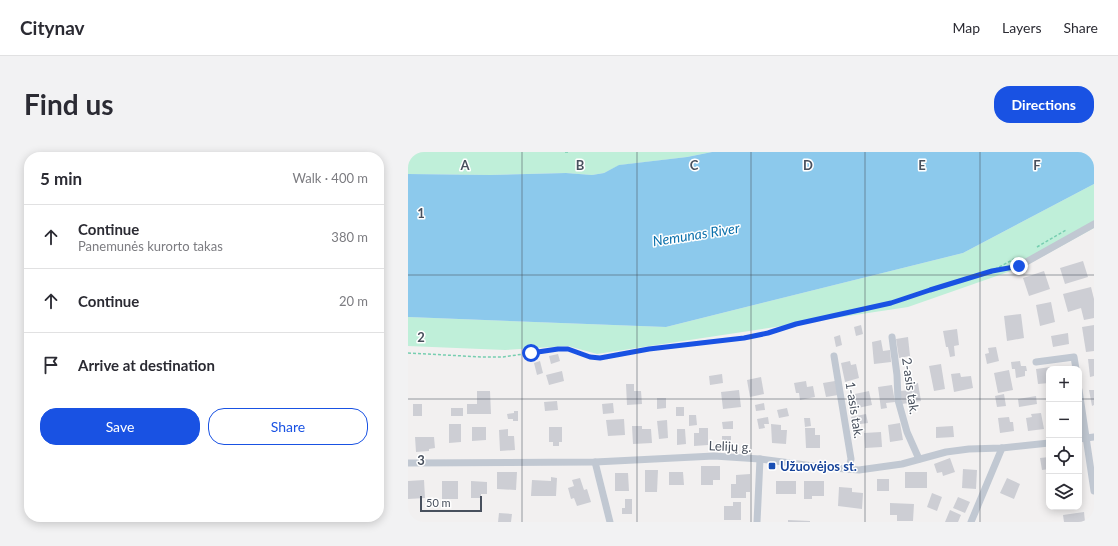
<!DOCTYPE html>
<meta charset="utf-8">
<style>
:root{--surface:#fff;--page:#f2f2f3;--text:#2b2b33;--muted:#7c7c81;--line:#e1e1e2;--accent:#1952e3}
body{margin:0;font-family:Lato,sans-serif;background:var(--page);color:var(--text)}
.controls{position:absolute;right:12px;bottom:12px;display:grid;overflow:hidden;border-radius:8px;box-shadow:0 2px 10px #0003}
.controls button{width:36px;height:36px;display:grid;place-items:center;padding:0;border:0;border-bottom:1px solid var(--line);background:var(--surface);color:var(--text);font:20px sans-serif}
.scale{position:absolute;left:12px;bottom:10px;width:62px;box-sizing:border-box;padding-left:4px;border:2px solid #48505d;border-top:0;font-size:11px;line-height:14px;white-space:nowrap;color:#48505d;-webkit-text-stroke:3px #fff;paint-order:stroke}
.stop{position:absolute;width:12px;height:12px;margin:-9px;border:3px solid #1952e3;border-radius:50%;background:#fff}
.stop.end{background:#1952e3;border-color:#fff;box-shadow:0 1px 4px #0008}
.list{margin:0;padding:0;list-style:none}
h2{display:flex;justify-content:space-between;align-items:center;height:52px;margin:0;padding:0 16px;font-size:17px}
h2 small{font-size:13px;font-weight:400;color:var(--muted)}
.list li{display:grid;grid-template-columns:26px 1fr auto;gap:12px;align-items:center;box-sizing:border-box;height:64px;padding:0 16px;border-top:1px solid var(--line)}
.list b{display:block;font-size:15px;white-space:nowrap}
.list p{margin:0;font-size:13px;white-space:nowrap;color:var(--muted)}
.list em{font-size:13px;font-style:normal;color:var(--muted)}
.actions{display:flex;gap:8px;padding:12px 16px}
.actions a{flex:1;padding:9px 0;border:1px solid var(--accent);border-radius:16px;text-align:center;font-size:14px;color:var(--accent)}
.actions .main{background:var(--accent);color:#fff}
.icon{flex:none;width:22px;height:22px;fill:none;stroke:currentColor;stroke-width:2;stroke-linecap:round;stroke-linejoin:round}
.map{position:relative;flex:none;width:686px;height:370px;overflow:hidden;border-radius:16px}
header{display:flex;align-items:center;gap:24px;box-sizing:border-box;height:56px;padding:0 20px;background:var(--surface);border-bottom:1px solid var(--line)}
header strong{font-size:19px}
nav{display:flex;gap:22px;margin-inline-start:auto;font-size:14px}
.intro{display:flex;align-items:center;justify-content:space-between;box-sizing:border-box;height:96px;padding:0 24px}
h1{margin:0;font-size:28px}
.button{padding:10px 18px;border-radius:16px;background:var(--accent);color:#fff;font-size:14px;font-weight:700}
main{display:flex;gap:24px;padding:0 24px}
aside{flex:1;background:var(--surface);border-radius:16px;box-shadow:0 2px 10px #0003}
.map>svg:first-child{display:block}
</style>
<header>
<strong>Citynav</strong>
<nav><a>Map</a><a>Layers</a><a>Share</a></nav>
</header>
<div class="intro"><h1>Find us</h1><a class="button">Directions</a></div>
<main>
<aside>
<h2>5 min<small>Walk · 400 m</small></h2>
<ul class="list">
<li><svg class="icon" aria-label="ahead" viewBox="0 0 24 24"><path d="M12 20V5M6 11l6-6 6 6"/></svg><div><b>Continue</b><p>Panemunės kurorto takas</p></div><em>380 m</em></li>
<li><svg class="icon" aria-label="ahead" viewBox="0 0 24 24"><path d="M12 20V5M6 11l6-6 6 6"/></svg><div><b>Continue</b></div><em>20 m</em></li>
<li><svg class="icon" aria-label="arrive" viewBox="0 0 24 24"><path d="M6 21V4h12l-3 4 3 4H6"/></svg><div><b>Arrive at destination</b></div></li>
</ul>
<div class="actions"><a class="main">Save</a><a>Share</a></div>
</aside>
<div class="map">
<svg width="686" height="370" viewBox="0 0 686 370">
<rect width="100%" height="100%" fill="#f2f0f0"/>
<g fill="#bfefd9">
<polygon points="0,0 304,0 279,5 212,13 196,21 184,23 158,21 82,23 0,22"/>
<polygon points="686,32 686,76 617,114 500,155 189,202 160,194 97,198 0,194 0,165 258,175 555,101"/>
</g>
<polygon fill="#8cc9ec" points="304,0 686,0 686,32 555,101 258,175 0,165 0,22 82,23 158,21 184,23 196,21 211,13 279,5"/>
<g fill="#cdced4">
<polygon points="675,109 680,125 657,132 652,116"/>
<polygon points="636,119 642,137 621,144 615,126"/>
<polygon points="683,135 686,147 686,166 676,168 673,156 660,160 655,142"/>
<polygon points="643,150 647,170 632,174 628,153"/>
<polygon points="613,162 616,186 599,189 596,164"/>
<polygon points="453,173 455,182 448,184 446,175"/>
<polygon points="686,173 686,199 678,200 674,175"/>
<polygon points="549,177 551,193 546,194 547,204 542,205 540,195 538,195 535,179"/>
<polygon points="660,181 661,192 645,195 643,184"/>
<polygon points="432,183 434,193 428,195 426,185"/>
<polygon points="500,185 502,204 491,206 488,187"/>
<polygon points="473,188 475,199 482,198 483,210 466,212 464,190"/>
<polygon points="588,195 591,209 579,212 577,202 581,201 580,196"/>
<polygon points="150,202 152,209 143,212 141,204"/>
<polygon points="680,207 686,207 686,224 682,225"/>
<polygon points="132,209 135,221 129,223 126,211"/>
<polygon points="442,209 443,213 448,212 451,226 437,230 433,211"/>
<polygon points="612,209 613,214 618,214 619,219 617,219 617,224 608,226 607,217 604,217 603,210"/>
<polygon points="533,212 537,237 526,239 521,214"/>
<polygon points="650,214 651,217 641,217 641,231 630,232 628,217"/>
<polygon points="601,218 605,238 590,241 586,221"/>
<polygon points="154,219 156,229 141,233 138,223"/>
<polygon points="552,221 553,225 563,224 565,236 546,240 543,222"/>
<polygon points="314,222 315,231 302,233 301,224"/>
<polygon points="353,225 356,242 342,245 339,228"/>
<polygon points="398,229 399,235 405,234 407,245 392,248 391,241 388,241 386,231"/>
<polygon points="427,229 430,243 418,245 415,231"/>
<polygon points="510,231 513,249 494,252 492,239 502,238 501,232"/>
<polygon points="218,232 226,232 226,239 233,239 234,252 219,253"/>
<polygon points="484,233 487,250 478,251 479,256 473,257 470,235"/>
<polygon points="331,238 333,255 315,257 313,240"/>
<polygon points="681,238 686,238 686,253 684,254"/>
<polygon points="69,239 82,239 83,262 59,262 59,252 69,252"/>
<polygon points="461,239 464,253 445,257 442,243"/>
<polygon points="596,242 598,254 589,255 587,244"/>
<polygon points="628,244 629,252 611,255 610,247"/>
<polygon points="249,246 258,246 258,256 249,257"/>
<polygon points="149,249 150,258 137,259 136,250"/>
<polygon points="205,251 206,261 195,262 194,252"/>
<polygon points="356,251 357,258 348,259 347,253"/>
<rect x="5" y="252" width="9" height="12"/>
<rect x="268" y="255" width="8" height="9"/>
<rect x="43" y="256" width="12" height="8"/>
<polygon points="379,256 381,264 371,266 369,258"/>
<polygon points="106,259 110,259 110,269 105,269 105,267 100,267 99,262 106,261"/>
<polygon points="633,261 636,277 620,279 618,266 624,265 623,262"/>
<polygon points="458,262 460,271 445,273 443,265"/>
<polygon points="281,263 288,263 289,273 281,274"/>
<polygon points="360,265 361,272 356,272 357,276 351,277 349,267"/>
<polygon points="601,265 602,270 605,270 606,279 592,281 590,266"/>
<polygon points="396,266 402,266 403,274 397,275"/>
<polygon points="216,267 217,283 200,284 198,268"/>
<polygon points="259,268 260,286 251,287 249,269"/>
<polygon points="325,269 325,277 315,277 314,270"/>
<polygon points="492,271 495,288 482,290 480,273"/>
<polygon points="41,272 53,272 53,290 41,291"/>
<polygon points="363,272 373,273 373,278 379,278 378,292 364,291"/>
<polygon points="224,274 234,274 234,277 243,277 244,291 225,292"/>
<polygon points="545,274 546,285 528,286 528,275"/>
<polygon points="64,275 78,275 78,288 64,289"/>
<polygon points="141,275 154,275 154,290 151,290 151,294 145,294 145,290 141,290"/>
<polygon points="291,276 300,276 300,293 286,294 286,281 291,281"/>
<polygon points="397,276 407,276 407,283 412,283 412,296 398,296"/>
<polygon points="100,277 100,284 106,284 107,298 92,299 91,278"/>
<polygon points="269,277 277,277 278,292 269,293"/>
<polygon points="473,280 474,295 457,296 456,281"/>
<rect x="314" y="284" width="9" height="13"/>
<polygon points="7,285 26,285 27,296 21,297 21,299 8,300"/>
<polygon points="641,305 641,317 634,318 632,306"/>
<polygon points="542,306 547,320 535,324 534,320 529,321 526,312"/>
<polygon points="293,314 312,314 312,328 305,328 305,333 293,333"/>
<polygon points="555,317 569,318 568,337 554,336"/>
<polygon points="237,318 250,318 249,340 237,340"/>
<polygon points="89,320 109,320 108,338 89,337"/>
<polygon points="261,320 275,320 276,333 261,333"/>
<rect x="497" y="320" width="22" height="16"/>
<polygon points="207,321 220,321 221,339 207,339"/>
<polygon points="342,322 342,340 338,340 338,346 323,346 323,332 328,332 328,323"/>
<polygon points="143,325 149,326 148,344 123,344 124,328 143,329"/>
<polygon points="172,326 176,338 179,337 183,350 169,354 166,346 163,347 160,336 166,334 164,328"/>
<polygon points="599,326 612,332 606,347 592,341"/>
<rect x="469" y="327" width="12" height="12"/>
<polygon points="16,328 17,346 0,347 0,329"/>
<rect x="34" y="329" width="16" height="18"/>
<polygon points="63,329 79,330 79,342 73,342 73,346 63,346"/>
<rect x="368" y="329" width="20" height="13"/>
<polygon points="396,329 416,329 416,344 404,344 404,347 396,347"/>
<polygon points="431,335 444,336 444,340 455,341 454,357 430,354"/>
<polygon points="524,341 534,345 529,359 519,355"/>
<polygon points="550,345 562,350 557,361 545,356"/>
<polygon points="217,347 224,347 224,362 214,362 214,356 217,356"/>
<polygon points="325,350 333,350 333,368 316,368 316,354 325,354"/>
<polygon points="482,351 506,352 505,369 489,369 489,363 482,363"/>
<polygon points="542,358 553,363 550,370 537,370"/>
<polygon points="676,360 677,370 656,370 655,363"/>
<polygon points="91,361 104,362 103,370 90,370"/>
<polygon points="380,368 402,369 402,370 380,370"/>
</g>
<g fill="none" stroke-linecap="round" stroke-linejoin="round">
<g stroke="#77ceb0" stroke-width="1.5" stroke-dasharray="3 2" stroke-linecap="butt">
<polyline points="157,0 161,0"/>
<polyline points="629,95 658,78"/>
<polyline points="586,119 604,116"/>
<polyline points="0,201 74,205 95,205 150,197 160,197 182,205 192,206 241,197 336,186 360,181 388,173 483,151 522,138 584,119 606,107"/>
</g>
<g stroke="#c1c8d2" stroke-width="7">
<polyline points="611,114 686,72"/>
<polyline points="484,185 489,223 490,248 499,280 511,307"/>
<polyline points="426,204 443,307 441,317"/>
<polyline points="628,210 666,205 668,217"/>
<polyline points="671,238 686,339"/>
<polyline points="671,287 686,285"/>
<polyline points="187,310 202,370"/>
<polyline points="0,311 187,310 306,304 352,307 413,315 451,318 494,312 538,300 561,297 594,296 641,291"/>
<polyline points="349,370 352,307"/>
<polyline points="563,370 594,296"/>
</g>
</g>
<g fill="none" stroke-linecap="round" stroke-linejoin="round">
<polyline stroke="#1952e3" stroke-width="5" points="123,201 150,197 160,197 182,205 192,206 241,197 336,186 360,181 388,172 483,151 522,138 584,119 611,114"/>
</g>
<path fill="none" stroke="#48505d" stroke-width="1" stroke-opacity="0.55" d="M114 0V370M229 0V370M343 0V370M457 0V370M572 0V370M0 123H686M0 247H641M671 247H686"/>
<rect fill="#1a4fb4" stroke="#fff" stroke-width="1.5" x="360" y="310" width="8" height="8" rx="2"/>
<g text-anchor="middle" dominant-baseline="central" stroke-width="3" stroke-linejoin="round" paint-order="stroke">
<g font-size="13" fill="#48505d" stroke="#fff">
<text transform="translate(503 234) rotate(82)">2-asis tak.</text>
<text transform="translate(447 258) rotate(81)">1-asis tak.</text>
<text transform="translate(322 294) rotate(2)">Lelijų g.</text>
</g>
<g font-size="13" font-weight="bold" fill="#164399" stroke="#fff" text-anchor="start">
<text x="372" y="314">Užuovėjos st.</text>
</g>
<g font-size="14" font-style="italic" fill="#0c71ac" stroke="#fff">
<text transform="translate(288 82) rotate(-9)">Nemunas River</text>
</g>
</g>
<g font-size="13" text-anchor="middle" font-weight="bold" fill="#48505d" stroke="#fff" stroke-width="3" stroke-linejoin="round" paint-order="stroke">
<text x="57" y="18">A</text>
<text x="172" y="18">B</text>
<text x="286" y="18">C</text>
<text x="400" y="18">D</text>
<text x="514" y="18">E</text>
<text x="629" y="18">F</text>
<text x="13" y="66">1</text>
<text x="13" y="190">2</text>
<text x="13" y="313">3</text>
</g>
</svg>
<div class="controls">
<button>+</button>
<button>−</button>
<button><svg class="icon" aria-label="locate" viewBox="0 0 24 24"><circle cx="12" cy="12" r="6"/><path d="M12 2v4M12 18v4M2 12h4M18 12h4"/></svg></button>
<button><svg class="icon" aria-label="layers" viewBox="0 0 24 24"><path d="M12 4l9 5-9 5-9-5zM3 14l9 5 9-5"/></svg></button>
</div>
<div class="scale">50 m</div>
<div class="stop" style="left:123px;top:201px"></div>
<div class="stop end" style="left:611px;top:114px"></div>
</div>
</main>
